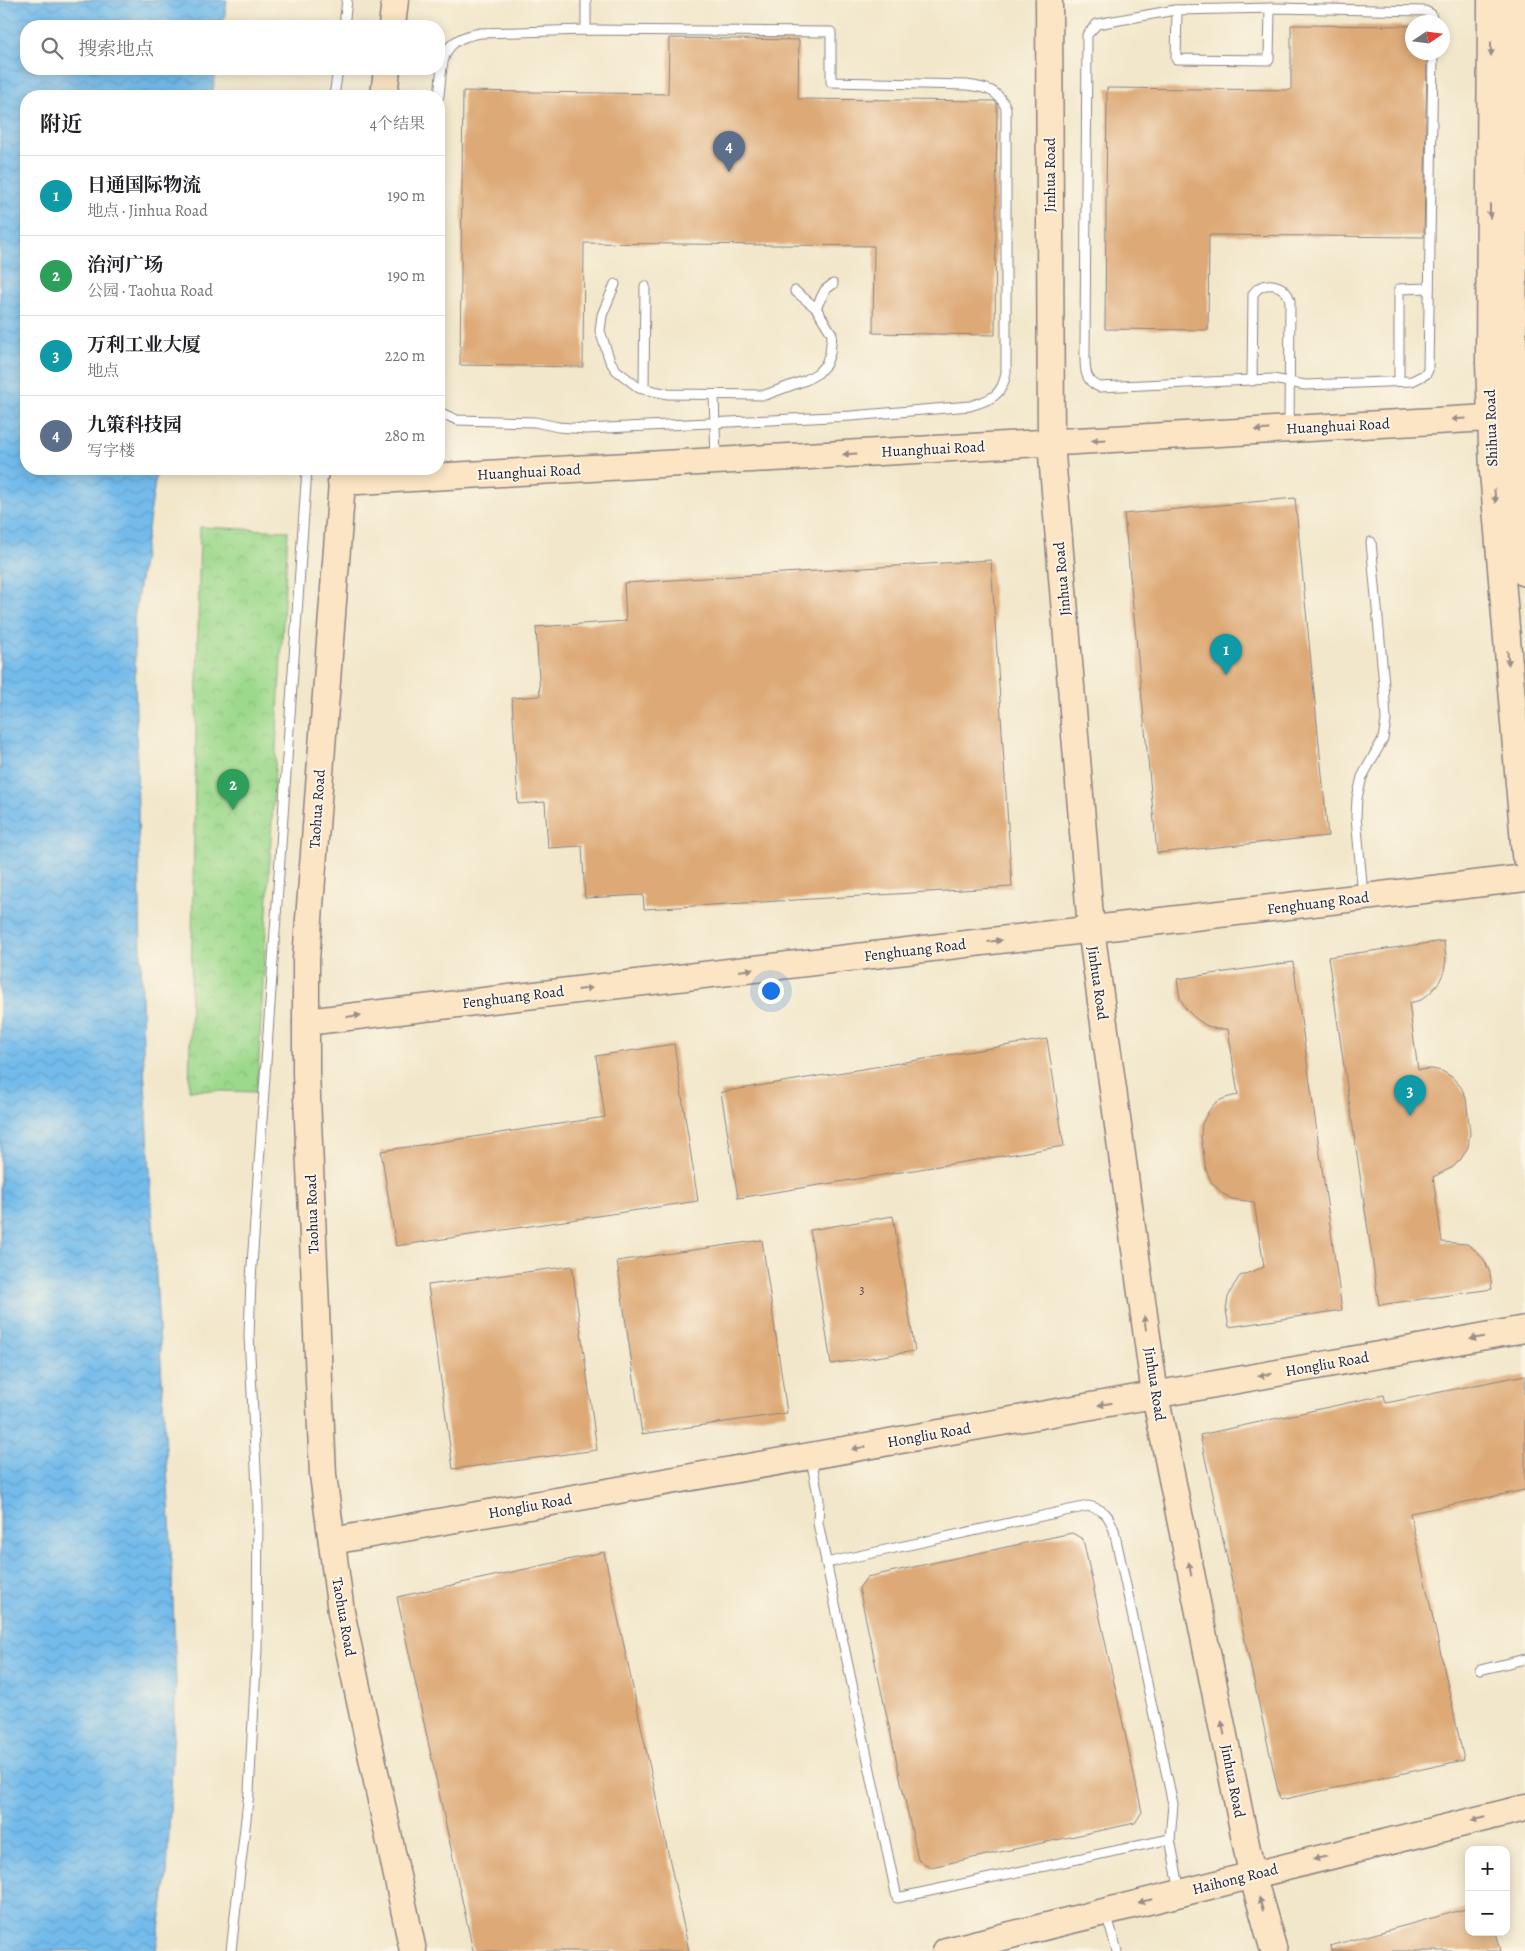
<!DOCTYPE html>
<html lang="zh">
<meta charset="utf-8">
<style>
:root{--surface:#fff;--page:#f2f2f2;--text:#202124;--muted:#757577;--line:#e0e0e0;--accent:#0f766e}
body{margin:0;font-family:Alegreya,"Noto Serif SC",serif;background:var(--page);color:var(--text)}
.controls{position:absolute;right:15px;bottom:15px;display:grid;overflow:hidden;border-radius:10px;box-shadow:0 2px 12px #0003}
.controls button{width:45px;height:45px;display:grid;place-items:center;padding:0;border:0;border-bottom:1px solid var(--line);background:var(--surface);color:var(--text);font:25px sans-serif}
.compass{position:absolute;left:1405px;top:15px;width:45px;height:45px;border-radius:50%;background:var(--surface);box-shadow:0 2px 12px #0003;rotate:77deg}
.you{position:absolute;left:770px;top:990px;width:18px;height:18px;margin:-12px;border:4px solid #fff;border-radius:50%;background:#1a73e8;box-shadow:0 0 0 8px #1a73e833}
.badge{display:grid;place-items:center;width:32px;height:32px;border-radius:50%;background:var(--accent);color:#fff;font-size:16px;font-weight:700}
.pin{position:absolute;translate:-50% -41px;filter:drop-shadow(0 1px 2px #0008)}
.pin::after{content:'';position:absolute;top:26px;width:18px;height:15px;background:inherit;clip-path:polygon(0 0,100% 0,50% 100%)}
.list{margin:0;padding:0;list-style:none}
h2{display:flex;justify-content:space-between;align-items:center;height:65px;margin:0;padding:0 20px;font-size:21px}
h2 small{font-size:16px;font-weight:400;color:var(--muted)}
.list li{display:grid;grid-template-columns:32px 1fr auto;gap:15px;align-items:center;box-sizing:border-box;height:80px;padding:0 20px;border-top:1px solid var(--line)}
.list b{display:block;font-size:19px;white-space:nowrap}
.list p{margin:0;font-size:16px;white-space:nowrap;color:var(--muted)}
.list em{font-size:16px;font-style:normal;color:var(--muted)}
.icon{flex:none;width:28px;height:28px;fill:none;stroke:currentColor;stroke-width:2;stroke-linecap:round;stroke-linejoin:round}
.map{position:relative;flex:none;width:1525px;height:1951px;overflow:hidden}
.search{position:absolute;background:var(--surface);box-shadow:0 2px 12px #0003;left:20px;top:20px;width:425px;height:55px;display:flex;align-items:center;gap:12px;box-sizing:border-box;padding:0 18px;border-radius:20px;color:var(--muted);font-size:19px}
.panel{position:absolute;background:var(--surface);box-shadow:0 2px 12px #0003;left:20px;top:90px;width:425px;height:385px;border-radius:20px}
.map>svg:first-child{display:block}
</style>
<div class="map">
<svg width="1525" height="1951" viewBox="0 0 1525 1951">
<defs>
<pattern id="park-crowns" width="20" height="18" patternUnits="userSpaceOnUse" patternTransform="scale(1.25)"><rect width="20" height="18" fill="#9dd98c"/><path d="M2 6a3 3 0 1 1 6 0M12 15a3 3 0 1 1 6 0" fill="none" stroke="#87ba7a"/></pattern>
<pattern id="water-waves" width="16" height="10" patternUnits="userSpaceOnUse" patternTransform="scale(1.25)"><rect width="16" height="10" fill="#73bbeb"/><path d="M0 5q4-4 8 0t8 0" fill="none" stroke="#63a0ca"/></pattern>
</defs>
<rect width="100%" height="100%" fill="#fcf5e5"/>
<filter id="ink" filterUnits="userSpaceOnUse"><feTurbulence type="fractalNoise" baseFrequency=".02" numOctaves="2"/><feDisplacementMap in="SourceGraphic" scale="10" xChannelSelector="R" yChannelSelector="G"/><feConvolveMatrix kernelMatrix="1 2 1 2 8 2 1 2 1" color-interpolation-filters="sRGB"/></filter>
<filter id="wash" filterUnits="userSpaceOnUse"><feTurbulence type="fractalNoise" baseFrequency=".0096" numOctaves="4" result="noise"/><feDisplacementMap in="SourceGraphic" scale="20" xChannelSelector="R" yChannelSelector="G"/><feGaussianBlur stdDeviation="1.12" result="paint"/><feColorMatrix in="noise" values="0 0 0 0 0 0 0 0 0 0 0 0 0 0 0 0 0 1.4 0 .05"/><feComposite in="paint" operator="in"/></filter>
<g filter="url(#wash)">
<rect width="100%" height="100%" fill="#f2e7cb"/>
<polygon fill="url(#park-crowns)" stroke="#607e64" points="200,527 288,531 257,1092 189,1090"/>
<polygon fill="url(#water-waves)" stroke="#4a6e93" points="0,0 227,0 223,26 26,26 26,69 216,69 212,96 26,96 26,469 157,469 134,620 143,1048 170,1520 176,1681 167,1874 156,1951 0,1951"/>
<g id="blocks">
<g fill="#dda976">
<polygon points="1291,25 1412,26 1412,52 1427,52 1424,237 1209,235 1208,330 1105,329 1107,88 1291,90"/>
<polygon points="669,38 799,40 798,99 995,101 997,104 995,335 873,333 874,246 584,243 583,367 460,365 463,91 668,94"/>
<polygon points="1295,498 1328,836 1157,853 1124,514"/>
<polygon points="991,560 1012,887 644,909 643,895 585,898 582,846 548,848 545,802 518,804 512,698 540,696 536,627 626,621 624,583"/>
<polygon points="1444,941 1446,960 1444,972 1439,982 1430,993 1421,1000 1409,1003 1418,1070 1432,1069 1442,1071 1452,1077 1461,1087 1466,1098 1470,1133 1468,1147 1461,1159 1453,1167 1433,1177 1442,1242 1467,1244 1475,1250 1485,1261 1490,1273 1492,1289 1379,1305 1328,957"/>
<polygon points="1293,962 1342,1310 1229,1327 1226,1310 1228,1297 1234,1285 1240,1276 1264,1267 1254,1202 1232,1199 1222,1193 1212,1183 1206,1170 1201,1136 1202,1124 1208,1112 1215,1103 1225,1098 1238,1095 1228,1029 1216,1029 1205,1025 1194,1017 1186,1009 1180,998 1177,979"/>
<polygon points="1047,1039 1064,1146 738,1198 721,1092"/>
<polygon points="674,1044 698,1201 396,1246 381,1151 605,1117 596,1056"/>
<polygon points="893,1216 915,1351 831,1364 810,1230"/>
<polygon points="762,1240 787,1413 642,1434 617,1261"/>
<polygon points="572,1266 597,1450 453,1469 428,1285"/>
<polygon points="1525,1375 1525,1490 1410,1513 1464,1760 1280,1800 1200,1435 1384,1395 1386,1403"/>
<polygon points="1072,1533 1083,1539 1142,1812 1135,1823 931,1867 918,1860 859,1588 867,1577"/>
<polygon points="604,1552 689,1951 473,1951 397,1597"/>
<polygon points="1469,1908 1469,1932 1496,1932 1501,1951 1331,1951 1330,1946"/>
</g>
</g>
</g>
<g filter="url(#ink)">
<use href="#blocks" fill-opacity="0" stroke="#8a8483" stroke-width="1"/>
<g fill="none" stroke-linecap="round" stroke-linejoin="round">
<defs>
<g id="lane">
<polyline points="1177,10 1176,59 1269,60 1270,8"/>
<polyline points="344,26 347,0"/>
<polyline points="586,30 586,0"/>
<path d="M1433 52 1428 370 1426 374 1412 381 1305 385 1273 379 1099 387C1084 380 1085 368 1085 353L1087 35 1097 24 1175 10 1275 8 1425 11 1431 14 1433 22"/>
<polyline points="334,96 338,69"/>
<path d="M439 96C443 61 439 39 481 33L586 30 831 32V82L967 85C986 88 998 89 1006 108V372C1003 396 990 400 970 406L851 416 586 429 558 427 535 422 457 420 439 412"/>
<polyline points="615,284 602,315 600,331 610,361 616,370 639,388 668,394 765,395 806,380 818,373 826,364 830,353 832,334 816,308 795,291"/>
<polyline points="816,308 825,290 833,284"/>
<path d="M1252 381 1253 294C1263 279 1286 283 1290 301L1289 426"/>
<polyline points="1399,381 1399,289 1429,288"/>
<polyline points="644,389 645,286"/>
<polyline points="714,395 716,459"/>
<polyline points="1363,895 1356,817 1357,798 1362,777 1383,739 1386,721 1384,685 1371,542"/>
<polyline points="811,1459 819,1500 818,1523 897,1898 1170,1839"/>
<path d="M826 1563 1088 1506C1105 1510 1108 1514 1114 1530L1173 1804 1170 1839 1180 1892"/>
<polyline points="1480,1670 1525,1659"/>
<polyline points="1106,1913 1117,1951"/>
<polyline points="231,1951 249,1792 257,1649 258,1507 249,1336 251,1279 307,469"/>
</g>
<g id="secondary">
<polyline points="1049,0 1051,443 1091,929 1155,1395 1252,1874 1274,1951"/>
<polyline points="1491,0 1489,363 1493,472 1525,855"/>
<polyline points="1516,0 1513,362 1516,470 1525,573"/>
<polyline points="392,26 395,0"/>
<polyline points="384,96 387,69"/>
<polyline points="343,469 306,959 306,1073 323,1475 341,1612 413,1951"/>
<polyline points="341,482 1525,416"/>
<polyline points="306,1022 1525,878"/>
<polyline points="332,1541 1525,1329"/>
<polyline points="946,1951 1525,1808"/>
</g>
</defs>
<use href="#lane" stroke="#8a8483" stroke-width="11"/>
<use href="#secondary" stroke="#8a8483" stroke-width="29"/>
<use href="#lane" stroke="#fff" stroke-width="9"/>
<use href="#secondary" stroke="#fce5c4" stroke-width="26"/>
</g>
<defs><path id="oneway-solid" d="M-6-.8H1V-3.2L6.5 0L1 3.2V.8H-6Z" transform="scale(1.25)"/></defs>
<g fill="#9a8d86">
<use href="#oneway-solid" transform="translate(1491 49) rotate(90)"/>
<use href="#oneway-solid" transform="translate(1490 211) rotate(90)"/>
<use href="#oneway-solid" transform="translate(1459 419) rotate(177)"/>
<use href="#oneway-solid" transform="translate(1262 430) rotate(177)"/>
<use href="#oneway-solid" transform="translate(1099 440) rotate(177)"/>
<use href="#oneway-solid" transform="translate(850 454) rotate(177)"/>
<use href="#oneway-solid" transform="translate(1495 496) rotate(85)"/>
<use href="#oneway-solid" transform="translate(1508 658) rotate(85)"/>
<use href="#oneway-solid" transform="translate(995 941) rotate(-7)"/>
<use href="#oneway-solid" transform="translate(746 970) rotate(-7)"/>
<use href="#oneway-solid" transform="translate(585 989) rotate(-7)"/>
<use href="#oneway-solid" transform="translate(354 1016) rotate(-7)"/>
<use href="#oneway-solid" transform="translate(1145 1323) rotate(-98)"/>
<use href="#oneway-solid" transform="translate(1477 1338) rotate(170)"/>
<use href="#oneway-solid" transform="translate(1265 1375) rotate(170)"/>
<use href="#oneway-solid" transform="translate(1105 1404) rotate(170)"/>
<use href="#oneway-solid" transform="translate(859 1448) rotate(170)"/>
<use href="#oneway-solid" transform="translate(1190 1569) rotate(-101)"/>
<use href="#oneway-solid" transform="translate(1223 1728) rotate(-101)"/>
<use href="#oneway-solid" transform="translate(1478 1819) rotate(166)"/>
<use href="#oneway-solid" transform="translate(1320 1858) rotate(166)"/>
<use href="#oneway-solid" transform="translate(1145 1901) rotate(166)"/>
<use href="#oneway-solid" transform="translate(1261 1904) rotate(-106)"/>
</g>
</g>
<g text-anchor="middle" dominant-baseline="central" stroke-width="4" stroke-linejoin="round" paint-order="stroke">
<g font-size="12" fill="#51444a">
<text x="862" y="1290">3</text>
</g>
<g font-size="15" fill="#22223b" stroke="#fcf5e5">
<text transform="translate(1050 175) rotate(-90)">Jinhua Road</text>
<text transform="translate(1338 426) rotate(-3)">Huanghuai Road</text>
<text transform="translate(1491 428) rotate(-92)">Shihua Road</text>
<text transform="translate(933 449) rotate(-3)">Huanghuai Road</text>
<text transform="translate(529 472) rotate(-3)">Huanghuai Road</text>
<text transform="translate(1062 579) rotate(-95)">Jinhua Road</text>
<text transform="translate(317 809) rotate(-86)">Taohua Road</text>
<text transform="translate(1318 903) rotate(-7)">Fenghuang Road</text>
<text transform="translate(915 950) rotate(-7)">Fenghuang Road</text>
<text transform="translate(1098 983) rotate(82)">Jinhua Road</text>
<text transform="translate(513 997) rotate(-7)">Fenghuang Road</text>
<text transform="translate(312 1214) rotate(-92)">Taohua Road</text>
<text transform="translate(1327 1364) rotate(-10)">Hongliu Road</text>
<text transform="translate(1155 1384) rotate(81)">Jinhua Road</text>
<text transform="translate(929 1435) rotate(-10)">Hongliu Road</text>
<text transform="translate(530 1506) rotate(-10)">Hongliu Road</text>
<text transform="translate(344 1617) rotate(80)">Taohua Road</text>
<text transform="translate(1233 1781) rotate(79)">Jinhua Road</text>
<text transform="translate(1235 1879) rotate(-14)">Haihong Road</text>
</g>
</g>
</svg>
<div class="controls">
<button>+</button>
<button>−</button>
</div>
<svg class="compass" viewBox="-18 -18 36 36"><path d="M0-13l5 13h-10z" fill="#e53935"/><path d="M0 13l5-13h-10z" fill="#757577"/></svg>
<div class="you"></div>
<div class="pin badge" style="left:1226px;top:675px;background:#0f9aa8">1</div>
<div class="pin badge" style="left:233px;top:810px;background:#2e9e5b">2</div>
<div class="pin badge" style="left:1410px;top:1116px;background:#0f9aa8">3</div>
<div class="pin badge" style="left:729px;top:172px;background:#5c6f8a">4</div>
<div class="search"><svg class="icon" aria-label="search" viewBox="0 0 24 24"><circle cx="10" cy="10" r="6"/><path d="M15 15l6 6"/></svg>搜索地点</div>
<section class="panel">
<h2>附近<small>4个结果</small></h2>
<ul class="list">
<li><span class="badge" style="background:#0f9aa8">1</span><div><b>日通国际物流</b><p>地点 · Jinhua Road</p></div><em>190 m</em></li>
<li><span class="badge" style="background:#2e9e5b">2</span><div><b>治河广场</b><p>公园 · Taohua Road</p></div><em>190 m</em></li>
<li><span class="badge" style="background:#0f9aa8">3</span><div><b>万利工业大厦</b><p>地点</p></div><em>220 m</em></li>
<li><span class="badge" style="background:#5c6f8a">4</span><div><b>九策科技园</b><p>写字楼</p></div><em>280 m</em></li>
</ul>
</section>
</div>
